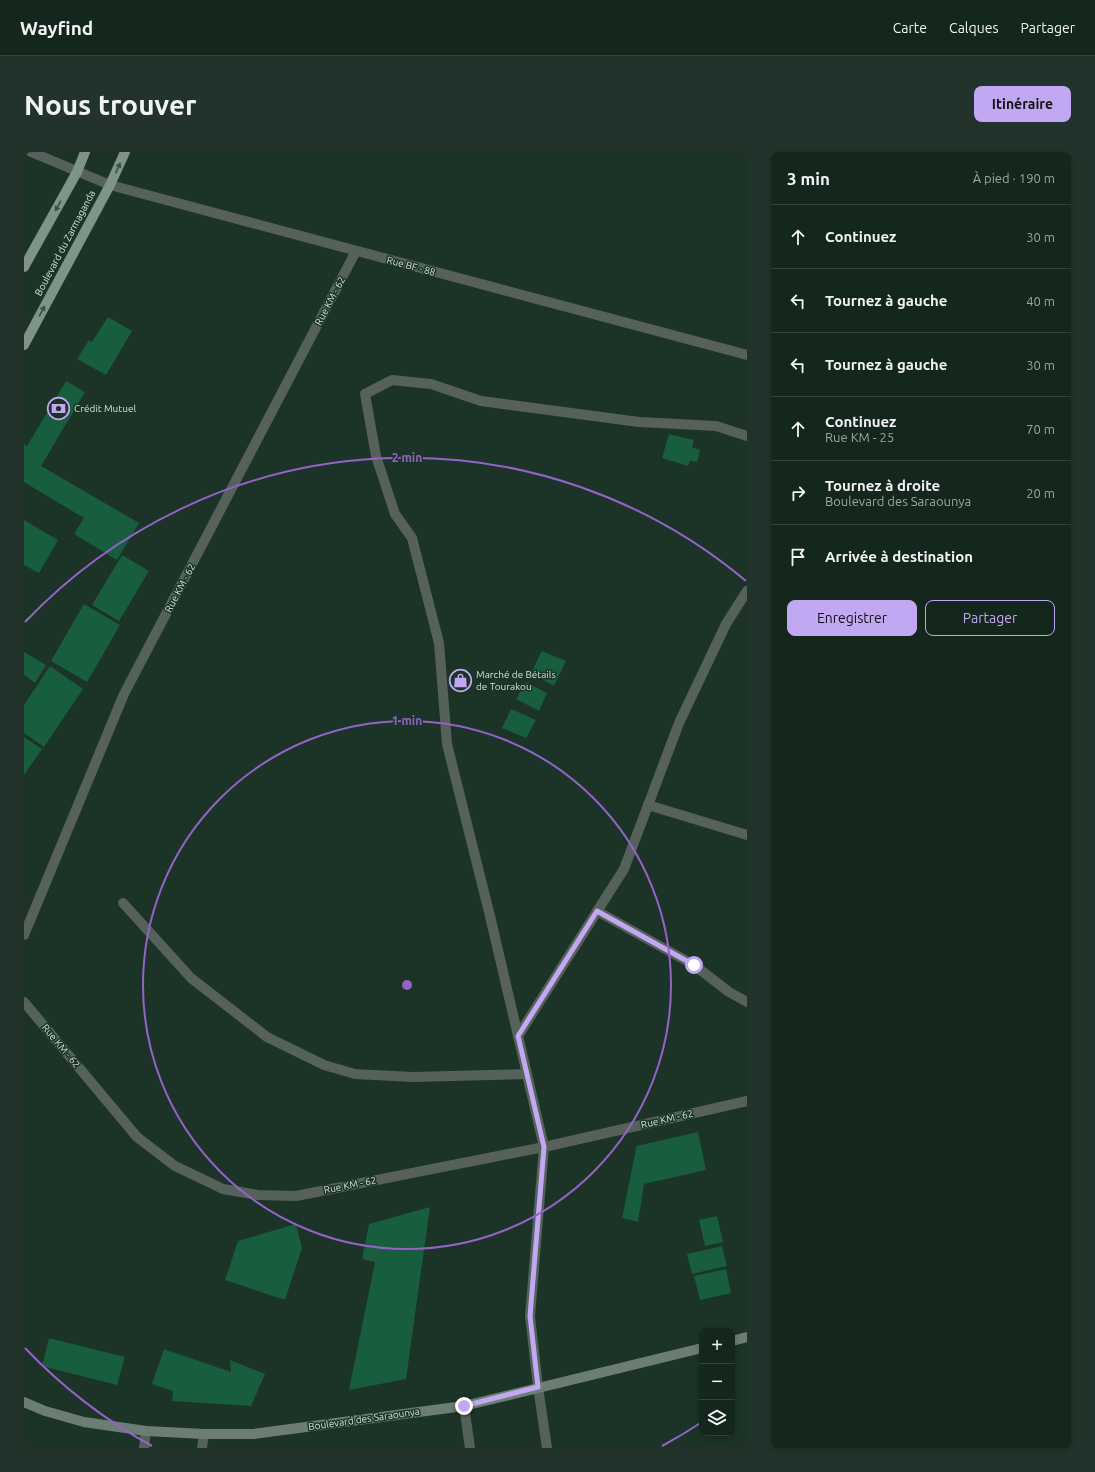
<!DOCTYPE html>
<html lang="fr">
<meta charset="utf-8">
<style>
:root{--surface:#14271d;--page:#21332a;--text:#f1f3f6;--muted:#9da5a4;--line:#33443b;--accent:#c2a8f2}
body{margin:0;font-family:Ubuntu,sans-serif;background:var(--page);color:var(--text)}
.controls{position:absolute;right:12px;bottom:12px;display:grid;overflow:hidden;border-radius:8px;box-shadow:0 2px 6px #0003}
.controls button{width:36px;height:36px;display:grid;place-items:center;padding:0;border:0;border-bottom:1px solid var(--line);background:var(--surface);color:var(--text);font:20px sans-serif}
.stop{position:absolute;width:12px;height:12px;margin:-9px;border:3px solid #c2a8f2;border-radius:50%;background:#fff}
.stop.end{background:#c2a8f2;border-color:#fff;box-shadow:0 1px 4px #0008}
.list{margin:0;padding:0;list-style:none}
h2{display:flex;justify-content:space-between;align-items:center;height:52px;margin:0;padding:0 16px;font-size:17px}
h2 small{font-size:13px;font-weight:400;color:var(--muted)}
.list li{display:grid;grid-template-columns:26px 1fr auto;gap:12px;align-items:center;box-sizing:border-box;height:64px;padding:0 16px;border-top:1px solid var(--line)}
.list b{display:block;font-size:15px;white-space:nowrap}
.list p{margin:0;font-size:13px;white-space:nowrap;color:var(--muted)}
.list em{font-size:13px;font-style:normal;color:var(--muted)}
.actions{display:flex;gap:8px;padding:12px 16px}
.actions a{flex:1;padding:9px 0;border:1px solid var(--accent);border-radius:8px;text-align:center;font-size:14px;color:var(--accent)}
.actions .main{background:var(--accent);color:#111}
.icon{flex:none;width:22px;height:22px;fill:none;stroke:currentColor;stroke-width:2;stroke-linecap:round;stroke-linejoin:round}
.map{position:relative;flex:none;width:723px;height:1296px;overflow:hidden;border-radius:8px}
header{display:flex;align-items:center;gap:24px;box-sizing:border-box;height:56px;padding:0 20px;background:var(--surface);border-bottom:1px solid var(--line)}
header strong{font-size:19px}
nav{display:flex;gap:22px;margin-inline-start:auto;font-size:14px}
.intro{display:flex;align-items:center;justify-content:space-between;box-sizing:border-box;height:96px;padding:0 24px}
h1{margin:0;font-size:28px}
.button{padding:10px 18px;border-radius:8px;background:var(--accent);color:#111;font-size:14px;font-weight:700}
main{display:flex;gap:24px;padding:0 24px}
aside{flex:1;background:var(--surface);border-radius:8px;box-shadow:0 2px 6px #0003}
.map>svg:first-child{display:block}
</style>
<header>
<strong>Wayfind</strong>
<nav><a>Carte</a><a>Calques</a><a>Partager</a></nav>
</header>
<div class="intro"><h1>Nous trouver</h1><a class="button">Itinéraire</a></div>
<main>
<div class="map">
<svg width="723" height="1296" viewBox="0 0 723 1296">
<rect width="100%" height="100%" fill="#1b3427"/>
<g fill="#175d3e">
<polygon points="84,165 108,179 82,223 53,207 65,188 68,190"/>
<polygon points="42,229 61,240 17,314 115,371 93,408 50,382 60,366 0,330 0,292 3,294"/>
<polygon points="645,282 670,288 668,295 676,298 673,310 666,309 664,314 638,306"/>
<polygon points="0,368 34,388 15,421 0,413"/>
<polygon points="98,403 125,419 95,469 68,453"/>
<polygon points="60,452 96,473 63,530 27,509"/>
<polygon points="518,499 542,509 530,534 507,521"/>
<polygon points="0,500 22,513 11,531 0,523"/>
<polygon points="26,514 59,537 20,595 0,581 0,553"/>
<polygon points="502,530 523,541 515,559 492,547"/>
<polygon points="487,557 512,568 502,586 478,576"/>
<polygon points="0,585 18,597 0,623"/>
<polygon points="674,980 682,1018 620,1032 614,1070 598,1066 612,997 612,994"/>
<polygon points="406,1055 382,1227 325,1238 351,1110 338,1107 345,1072"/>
<polygon points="693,1064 699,1090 681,1094 675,1068"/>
<polygon points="272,1072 278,1096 261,1148 201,1128 214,1089"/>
<polygon points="698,1094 703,1114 668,1122 663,1102"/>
<polygon points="702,1117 707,1141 676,1148 670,1124"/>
<polygon points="25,1186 101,1205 93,1233 18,1214"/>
<polygon points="140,1197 207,1220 206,1208 241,1222 227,1254 148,1249 149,1239 128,1232"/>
</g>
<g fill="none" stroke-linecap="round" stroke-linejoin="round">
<g stroke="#56615b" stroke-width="10">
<polyline points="624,653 723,683"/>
<polyline points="99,751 167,826 243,885 300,913 331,922 389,925 503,922"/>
<polyline points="573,759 670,813 705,840 723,850"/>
<polyline points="494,884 600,717 655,571 702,472 723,439"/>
<polyline points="520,995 466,764 423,592 415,491 388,386 371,362 352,304 341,242 368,228 407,232 457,249 615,270 692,274 723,284"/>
<polyline points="120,1296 122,1279"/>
<polyline points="178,1296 180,1282"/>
</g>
<g stroke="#56615b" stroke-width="10">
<polyline points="7,0 86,33 723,203"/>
<polyline points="0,783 100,542 332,99"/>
<polyline points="0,850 113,985 151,1014 199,1037 234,1043 272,1044 520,995 723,949"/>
<polyline points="520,995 506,1164 514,1235 523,1296"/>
<polyline points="440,1254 446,1296"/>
</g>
<g stroke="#6c7e74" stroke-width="10">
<polyline points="708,1189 723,1185"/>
<polyline points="0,1250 21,1259 60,1270 122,1279 180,1282 229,1282 440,1254 678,1196"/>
</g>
<g stroke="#7d9487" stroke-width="10">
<polyline points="0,115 53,20 61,0"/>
<polyline points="0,193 86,33 101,0"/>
</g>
</g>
<defs><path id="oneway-solid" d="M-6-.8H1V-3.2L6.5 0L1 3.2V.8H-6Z"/></defs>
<g fill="#385144">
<use href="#oneway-solid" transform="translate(94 16) rotate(-66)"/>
<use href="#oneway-solid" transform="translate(34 54) rotate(119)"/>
<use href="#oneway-solid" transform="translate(18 159) rotate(-62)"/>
</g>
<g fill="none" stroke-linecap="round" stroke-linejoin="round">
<polyline stroke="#c2a8f2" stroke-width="5" points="440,1254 514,1235 506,1164 520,995 494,884 573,759 670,813"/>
</g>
<g fill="none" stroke="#9562c7" stroke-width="2">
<circle cx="383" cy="833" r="264"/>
<path d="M678 1270A527 527 0 0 1 638 1294M128 1294A527 527 0 0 1 1 1196M1 470A527 527 0 0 1 722 429"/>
</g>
<defs>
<symbol id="bank-ring" viewBox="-11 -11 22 22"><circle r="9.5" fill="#1b3427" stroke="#c2a8f2" stroke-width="1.5"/><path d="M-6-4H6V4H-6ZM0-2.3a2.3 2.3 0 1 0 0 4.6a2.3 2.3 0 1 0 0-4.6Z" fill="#c2a8f2"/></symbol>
<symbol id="shop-ring" viewBox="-11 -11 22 22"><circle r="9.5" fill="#1b3427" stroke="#c2a8f2" stroke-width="1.5"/><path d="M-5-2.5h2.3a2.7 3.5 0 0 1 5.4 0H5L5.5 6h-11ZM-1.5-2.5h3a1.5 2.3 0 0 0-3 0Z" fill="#c2a8f2"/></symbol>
</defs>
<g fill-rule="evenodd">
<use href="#bank-ring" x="22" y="244" width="25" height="25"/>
<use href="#shop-ring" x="424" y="516" width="25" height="25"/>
</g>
<g text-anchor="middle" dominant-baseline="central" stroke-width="3" stroke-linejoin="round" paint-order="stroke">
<g font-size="10" fill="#d3e1d9" stroke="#1b3427">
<text transform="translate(41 91) rotate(-62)">Boulevard du Zarmaganda</text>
<text transform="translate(387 114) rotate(15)">Rue BF - 88</text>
<text transform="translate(306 149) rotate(-62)">Rue KM - 62</text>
<text transform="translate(156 436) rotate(-62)">Rue KM - 62</text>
<text transform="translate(37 894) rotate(50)">Rue KM - 62</text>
<text transform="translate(643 967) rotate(-13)">Rue KM - 62</text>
<text transform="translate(326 1033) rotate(-11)">Rue KM - 62</text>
<text transform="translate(340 1267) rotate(-8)">Boulevard des Saraounya</text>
</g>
<g font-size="10" fill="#d3e1d9" stroke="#1b3427" text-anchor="start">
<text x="50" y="256">Crédit Mutuel</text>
<text x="452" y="522">Marché de Bétails<tspan x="452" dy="12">de Tourakou</tspan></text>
</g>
</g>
<circle cx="383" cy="833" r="6" fill="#9562c7" stroke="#1b3427" stroke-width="2"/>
<g font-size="12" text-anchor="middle" font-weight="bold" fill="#9562c7" stroke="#1b3427" stroke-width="3" stroke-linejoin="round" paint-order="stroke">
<text x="383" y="310">2 min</text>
<text x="383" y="573">1 min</text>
</g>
</svg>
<div class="controls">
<button>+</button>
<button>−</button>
<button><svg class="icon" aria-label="layers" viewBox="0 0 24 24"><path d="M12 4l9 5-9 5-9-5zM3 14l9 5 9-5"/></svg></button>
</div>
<div class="stop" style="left:670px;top:813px"></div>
<div class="stop end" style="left:440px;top:1254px"></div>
</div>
<aside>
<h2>3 min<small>À pied · 190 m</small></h2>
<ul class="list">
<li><svg class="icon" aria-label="ahead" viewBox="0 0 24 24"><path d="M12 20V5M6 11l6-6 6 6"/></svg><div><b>Continuez</b></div><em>30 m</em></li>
<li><svg class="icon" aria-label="left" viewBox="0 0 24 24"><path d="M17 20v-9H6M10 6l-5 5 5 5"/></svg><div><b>Tournez à gauche</b></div><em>40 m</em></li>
<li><svg class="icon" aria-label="left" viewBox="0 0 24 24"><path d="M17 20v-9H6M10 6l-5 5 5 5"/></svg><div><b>Tournez à gauche</b></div><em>30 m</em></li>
<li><svg class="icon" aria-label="ahead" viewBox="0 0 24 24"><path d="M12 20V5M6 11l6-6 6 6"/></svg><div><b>Continuez</b><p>Rue KM - 25</p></div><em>70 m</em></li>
<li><svg class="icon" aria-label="right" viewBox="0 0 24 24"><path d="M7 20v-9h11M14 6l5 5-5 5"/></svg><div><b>Tournez à droite</b><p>Boulevard des Saraounya</p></div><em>20 m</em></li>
<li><svg class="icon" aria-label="arrive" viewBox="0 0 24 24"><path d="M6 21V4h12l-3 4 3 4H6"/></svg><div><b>Arrivée à destination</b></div></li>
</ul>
<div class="actions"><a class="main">Enregistrer</a><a>Partager</a></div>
</aside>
</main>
